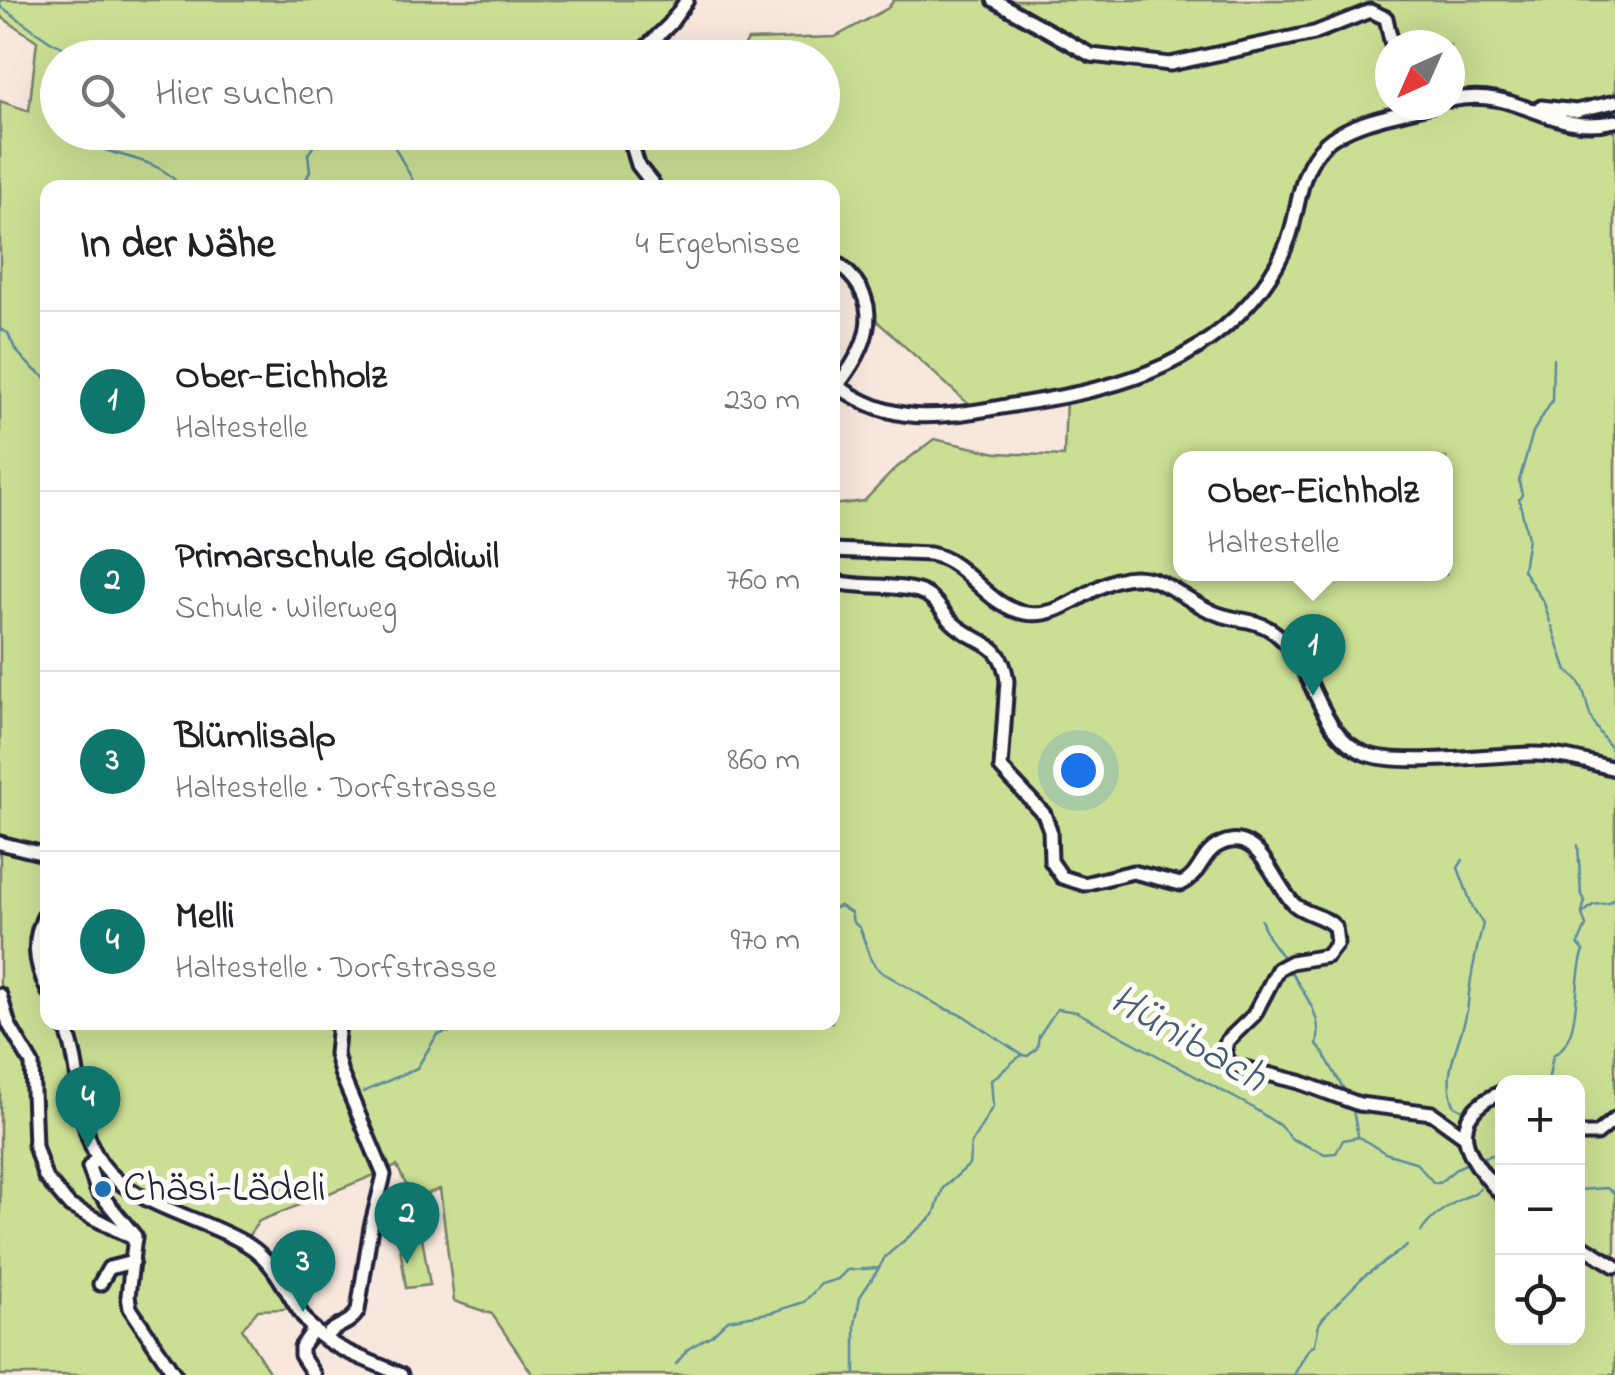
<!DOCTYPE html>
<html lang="de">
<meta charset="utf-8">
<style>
:root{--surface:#fff;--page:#f2f2f2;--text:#202124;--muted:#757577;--line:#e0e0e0;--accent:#0f766e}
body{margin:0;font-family:"Indie Flower",sans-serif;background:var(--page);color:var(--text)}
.controls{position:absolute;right:30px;bottom:30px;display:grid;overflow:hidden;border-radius:20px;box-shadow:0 10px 40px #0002}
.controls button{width:90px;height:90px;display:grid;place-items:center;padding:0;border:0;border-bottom:2px solid var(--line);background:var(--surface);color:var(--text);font:50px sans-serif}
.compass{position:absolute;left:1375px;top:30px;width:90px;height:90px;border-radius:50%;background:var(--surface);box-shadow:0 10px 40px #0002;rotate:225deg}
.you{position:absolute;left:1078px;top:770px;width:35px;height:35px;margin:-25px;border:8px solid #fff;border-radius:50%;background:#1a73e8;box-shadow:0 0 0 15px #1a73e833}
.badge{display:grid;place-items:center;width:65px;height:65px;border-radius:50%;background:var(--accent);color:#fff;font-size:32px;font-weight:700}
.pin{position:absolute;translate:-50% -82px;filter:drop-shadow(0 2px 5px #0008)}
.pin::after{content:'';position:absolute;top:52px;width:35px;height:30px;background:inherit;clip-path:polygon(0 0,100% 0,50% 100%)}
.popup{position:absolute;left:1173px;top:451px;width:280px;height:130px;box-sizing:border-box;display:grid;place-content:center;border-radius:20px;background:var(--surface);filter:drop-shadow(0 2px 8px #0005);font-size:32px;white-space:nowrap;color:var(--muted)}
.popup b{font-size:38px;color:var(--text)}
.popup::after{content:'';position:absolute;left:50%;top:100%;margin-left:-20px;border:20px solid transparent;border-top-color:var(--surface)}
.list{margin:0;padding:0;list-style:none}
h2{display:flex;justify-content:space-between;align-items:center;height:130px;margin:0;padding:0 40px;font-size:42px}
h2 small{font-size:32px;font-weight:400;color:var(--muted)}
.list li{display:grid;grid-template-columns:65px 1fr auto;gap:30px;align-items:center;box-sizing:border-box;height:180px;padding:0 40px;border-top:2px solid var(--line)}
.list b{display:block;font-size:38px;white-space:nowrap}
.list p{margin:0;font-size:32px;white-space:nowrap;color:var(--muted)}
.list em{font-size:32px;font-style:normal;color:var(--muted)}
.icon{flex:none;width:55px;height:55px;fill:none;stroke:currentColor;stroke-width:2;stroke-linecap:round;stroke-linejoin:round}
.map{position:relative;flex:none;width:1615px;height:1375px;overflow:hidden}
.search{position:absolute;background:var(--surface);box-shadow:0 10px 40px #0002;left:40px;top:40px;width:800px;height:110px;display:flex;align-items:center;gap:25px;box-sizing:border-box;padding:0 35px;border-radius:55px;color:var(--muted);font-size:38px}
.panel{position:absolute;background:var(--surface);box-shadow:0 10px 40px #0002;left:40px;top:180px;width:800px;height:850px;border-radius:20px}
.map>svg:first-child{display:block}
</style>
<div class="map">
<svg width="1615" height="1375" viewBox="0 0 1615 1375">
<rect width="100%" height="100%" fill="#f7e7dc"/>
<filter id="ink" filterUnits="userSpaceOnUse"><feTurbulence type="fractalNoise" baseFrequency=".01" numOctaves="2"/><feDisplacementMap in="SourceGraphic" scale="20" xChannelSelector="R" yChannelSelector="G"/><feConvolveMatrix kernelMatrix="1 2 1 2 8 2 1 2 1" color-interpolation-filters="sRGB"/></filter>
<g filter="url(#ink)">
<g fill="#cbdf94" stroke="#768068" stroke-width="2.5" fill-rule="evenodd">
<path d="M0 0H687L635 57 58 58V132H664L684 138 740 132H822V58L741 57 740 53 748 40 835 37 888 8 894 0H1615V1375H533L492 1314 454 1301 440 1189 413 1199 397 1166 259 1221 244 1242 296 1305 284 1309 258 1310 242 1329 271 1375H0V101L29 111 37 41 0 16ZM1390 45H1450V105H1390ZM48 188H832L833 260 869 307V314L976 411 1066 397 1064 456 997 453 934 439 895 469 864 501 833 505 832 1022H48ZM1180 458H1446V574H1180ZM1502 1082H1578V1338H1502Z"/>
<polygon points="426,1204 428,1213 420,1235 404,1239 422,1237 430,1285 406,1288 399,1240 393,1238 387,1215"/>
</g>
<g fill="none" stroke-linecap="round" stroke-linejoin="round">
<g stroke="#5c8b9f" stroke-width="2.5">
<polyline points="0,6 50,41 85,58"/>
<polyline points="392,132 394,146 417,188"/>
<path d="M105 150C128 158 164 163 178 184L193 188"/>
<polyline points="302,188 310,171 308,154 323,132"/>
<path d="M0 329 8 333C14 352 31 369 48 379"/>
<polyline points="1550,622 1544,603 1523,570 1528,538 1519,499 1522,495 1519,481 1533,432 1552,401 1553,359"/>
<path d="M1552 626 1567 671C1585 682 1584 697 1590 715 1594 728 1606 740 1613 752L1610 763"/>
<polyline points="1578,845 1581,893 1585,901 1582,912"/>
<path d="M1463 860 1458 868 1473 908 1483 924C1476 951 1470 977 1468 1003 1466 1036 1439 1068 1454 1105L1467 1112"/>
<polyline points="832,909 840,906 851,913 853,922 860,928 871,960 880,971 943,1008 964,1016 1022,1055 1028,1056 1037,1048 1039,1036 1057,1009 1077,1012 1250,1106 1279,1125 1292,1139 1325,1154 1336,1153 1343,1140 1359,1137 1385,1153 1415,1162 1434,1183 1439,1183 1457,1168 1472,1161"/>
<polyline points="1261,920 1268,937 1284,959"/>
<path d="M1288 967C1302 991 1324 1016 1317 1044 1330 1061 1336 1079 1348 1095"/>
<path d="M1548 1082 1553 1055C1584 1040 1572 978 1584 951L1578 944 1586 926 1582 914 1593 905 1609 903 1615 897"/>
<polyline points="363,1092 417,1068 437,1035 485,1022"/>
<polyline points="1352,1105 1358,1136"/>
<polyline points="1479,1159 1502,1152"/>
<polyline points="1578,1190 1607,1188 1615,1194"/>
<path d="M1421 1232C1430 1218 1444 1208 1459 1200 1468 1195 1474 1196 1480 1188"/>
<path d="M676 1364 688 1349 712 1335 728 1320 773 1312 804 1302 821 1284 838 1279 847 1270 879 1268 885 1257 934 1215 943 1188 969 1165 971 1144 993 1106 991 1080C1003 1073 1009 1063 1021 1056"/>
<polyline points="855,1375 855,1325 860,1297 879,1268"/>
<polyline points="1294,1375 1308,1350 1315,1344 1319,1324 1324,1317 1363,1277 1407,1246"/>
</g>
<defs>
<g id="minor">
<polyline points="994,0 1091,55 1170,64 1314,33 1370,11 1386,18 1392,45"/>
<polyline points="635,58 670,24 687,0"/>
<path d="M1450 100C1521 85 1548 137 1615 121"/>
<polyline points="1541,107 1576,111 1615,102"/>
<polyline points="628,132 638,165 656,188"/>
<path d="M832 260C889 298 870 347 832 392"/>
<path d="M838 386C897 429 945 416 1013 405 1109 390 1198 371 1261 289 1275 270 1286 250 1292 228 1300 198 1301 167 1325 144 1352 120 1398 115 1432 105"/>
<path d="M832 550 930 554C968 561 985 606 1025 613 1060 619 1084 590 1116 580 1156 567 1180 598 1213 612 1232 621 1253 618 1271 630 1316 659 1314 734 1366 754 1402 767 1491 754 1533 754 1561 754 1588 762 1615 769"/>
<path d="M832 581C861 589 890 583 918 591 935 596 940 610 952 622 975 645 1002 638 1007 681L1001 768 1044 814 1050 830 1051 861 1062 877 1084 884 1133 872 1181 884C1199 877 1201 855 1217 846 1259 822 1273 885 1295 905 1307 915 1324 915 1335 927L1337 943 1327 956 1291 962 1278 969 1254 1015 1227 1041 1224 1054 1229 1064 1299 1082 1359 1104 1432 1113 1464 1136"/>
<polyline points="0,843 48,855"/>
<path d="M48 909C31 937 34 962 48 991"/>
<polyline points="0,995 9,1025 32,1064 35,1146 45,1177 70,1206 135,1239"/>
<path d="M63 1022C85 1066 73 1123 101 1163 130 1205 205 1218 248 1245 280 1265 288 1302 313 1329 336 1352 373 1361 401 1375"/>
<path d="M1502 1092C1441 1118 1467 1159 1502 1195"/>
<polyline points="1578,1134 1597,1134 1615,1119"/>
<polyline points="97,1157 89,1167 97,1190 135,1236 128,1296 130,1308 175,1375"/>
<polyline points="1578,1243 1615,1266"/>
<polyline points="100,1284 109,1268 133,1262"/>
<polyline points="314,1329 301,1347 301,1355 314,1375"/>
<path d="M325 1338C333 1324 351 1326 358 1310L371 1227 384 1175 341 1073 336 1054 339 1022"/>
</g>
</defs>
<use href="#minor" stroke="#22223b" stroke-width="19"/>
<use href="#minor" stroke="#fdfcf7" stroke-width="11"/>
</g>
</g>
<circle fill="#1f6fb2" stroke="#fdfcf7" stroke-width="4" cx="103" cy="1189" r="10"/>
<g text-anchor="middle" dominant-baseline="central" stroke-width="10" stroke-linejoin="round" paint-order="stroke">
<g font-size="42" fill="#22223b" stroke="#fdfcf7" text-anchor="start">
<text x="123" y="1189">Chäsi-Lädeli</text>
</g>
<g font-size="45" font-style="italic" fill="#445f75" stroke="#fdfcf7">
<text transform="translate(1187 1040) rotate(30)">Hünibach</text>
</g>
</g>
</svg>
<div class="controls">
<button>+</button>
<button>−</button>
<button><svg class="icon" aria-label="locate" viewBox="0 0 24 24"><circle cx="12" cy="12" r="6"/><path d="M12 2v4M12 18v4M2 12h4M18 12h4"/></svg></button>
</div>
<svg class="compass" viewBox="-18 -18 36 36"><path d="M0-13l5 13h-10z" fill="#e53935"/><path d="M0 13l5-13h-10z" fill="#757577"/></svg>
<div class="you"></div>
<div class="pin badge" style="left:1313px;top:696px">1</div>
<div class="popup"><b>Ober-Eichholz</b>Haltestelle</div>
<div class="pin badge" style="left:407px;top:1264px">2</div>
<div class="pin badge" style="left:303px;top:1312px">3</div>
<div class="pin badge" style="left:88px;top:1148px">4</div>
<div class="search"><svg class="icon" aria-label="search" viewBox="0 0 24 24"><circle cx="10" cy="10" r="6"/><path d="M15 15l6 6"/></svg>Hier suchen</div>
<section class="panel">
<h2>In der Nähe<small>4 Ergebnisse</small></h2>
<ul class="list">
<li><span class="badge">1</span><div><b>Ober-Eichholz</b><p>Haltestelle</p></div><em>230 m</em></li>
<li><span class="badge">2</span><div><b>Primarschule Goldiwil</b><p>Schule · Wilerweg</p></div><em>760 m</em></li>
<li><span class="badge">3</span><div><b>Blümlisalp</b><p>Haltestelle · Dorfstrasse</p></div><em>860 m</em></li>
<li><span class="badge">4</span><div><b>Melli</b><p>Haltestelle · Dorfstrasse</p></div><em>970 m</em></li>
</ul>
</section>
</div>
